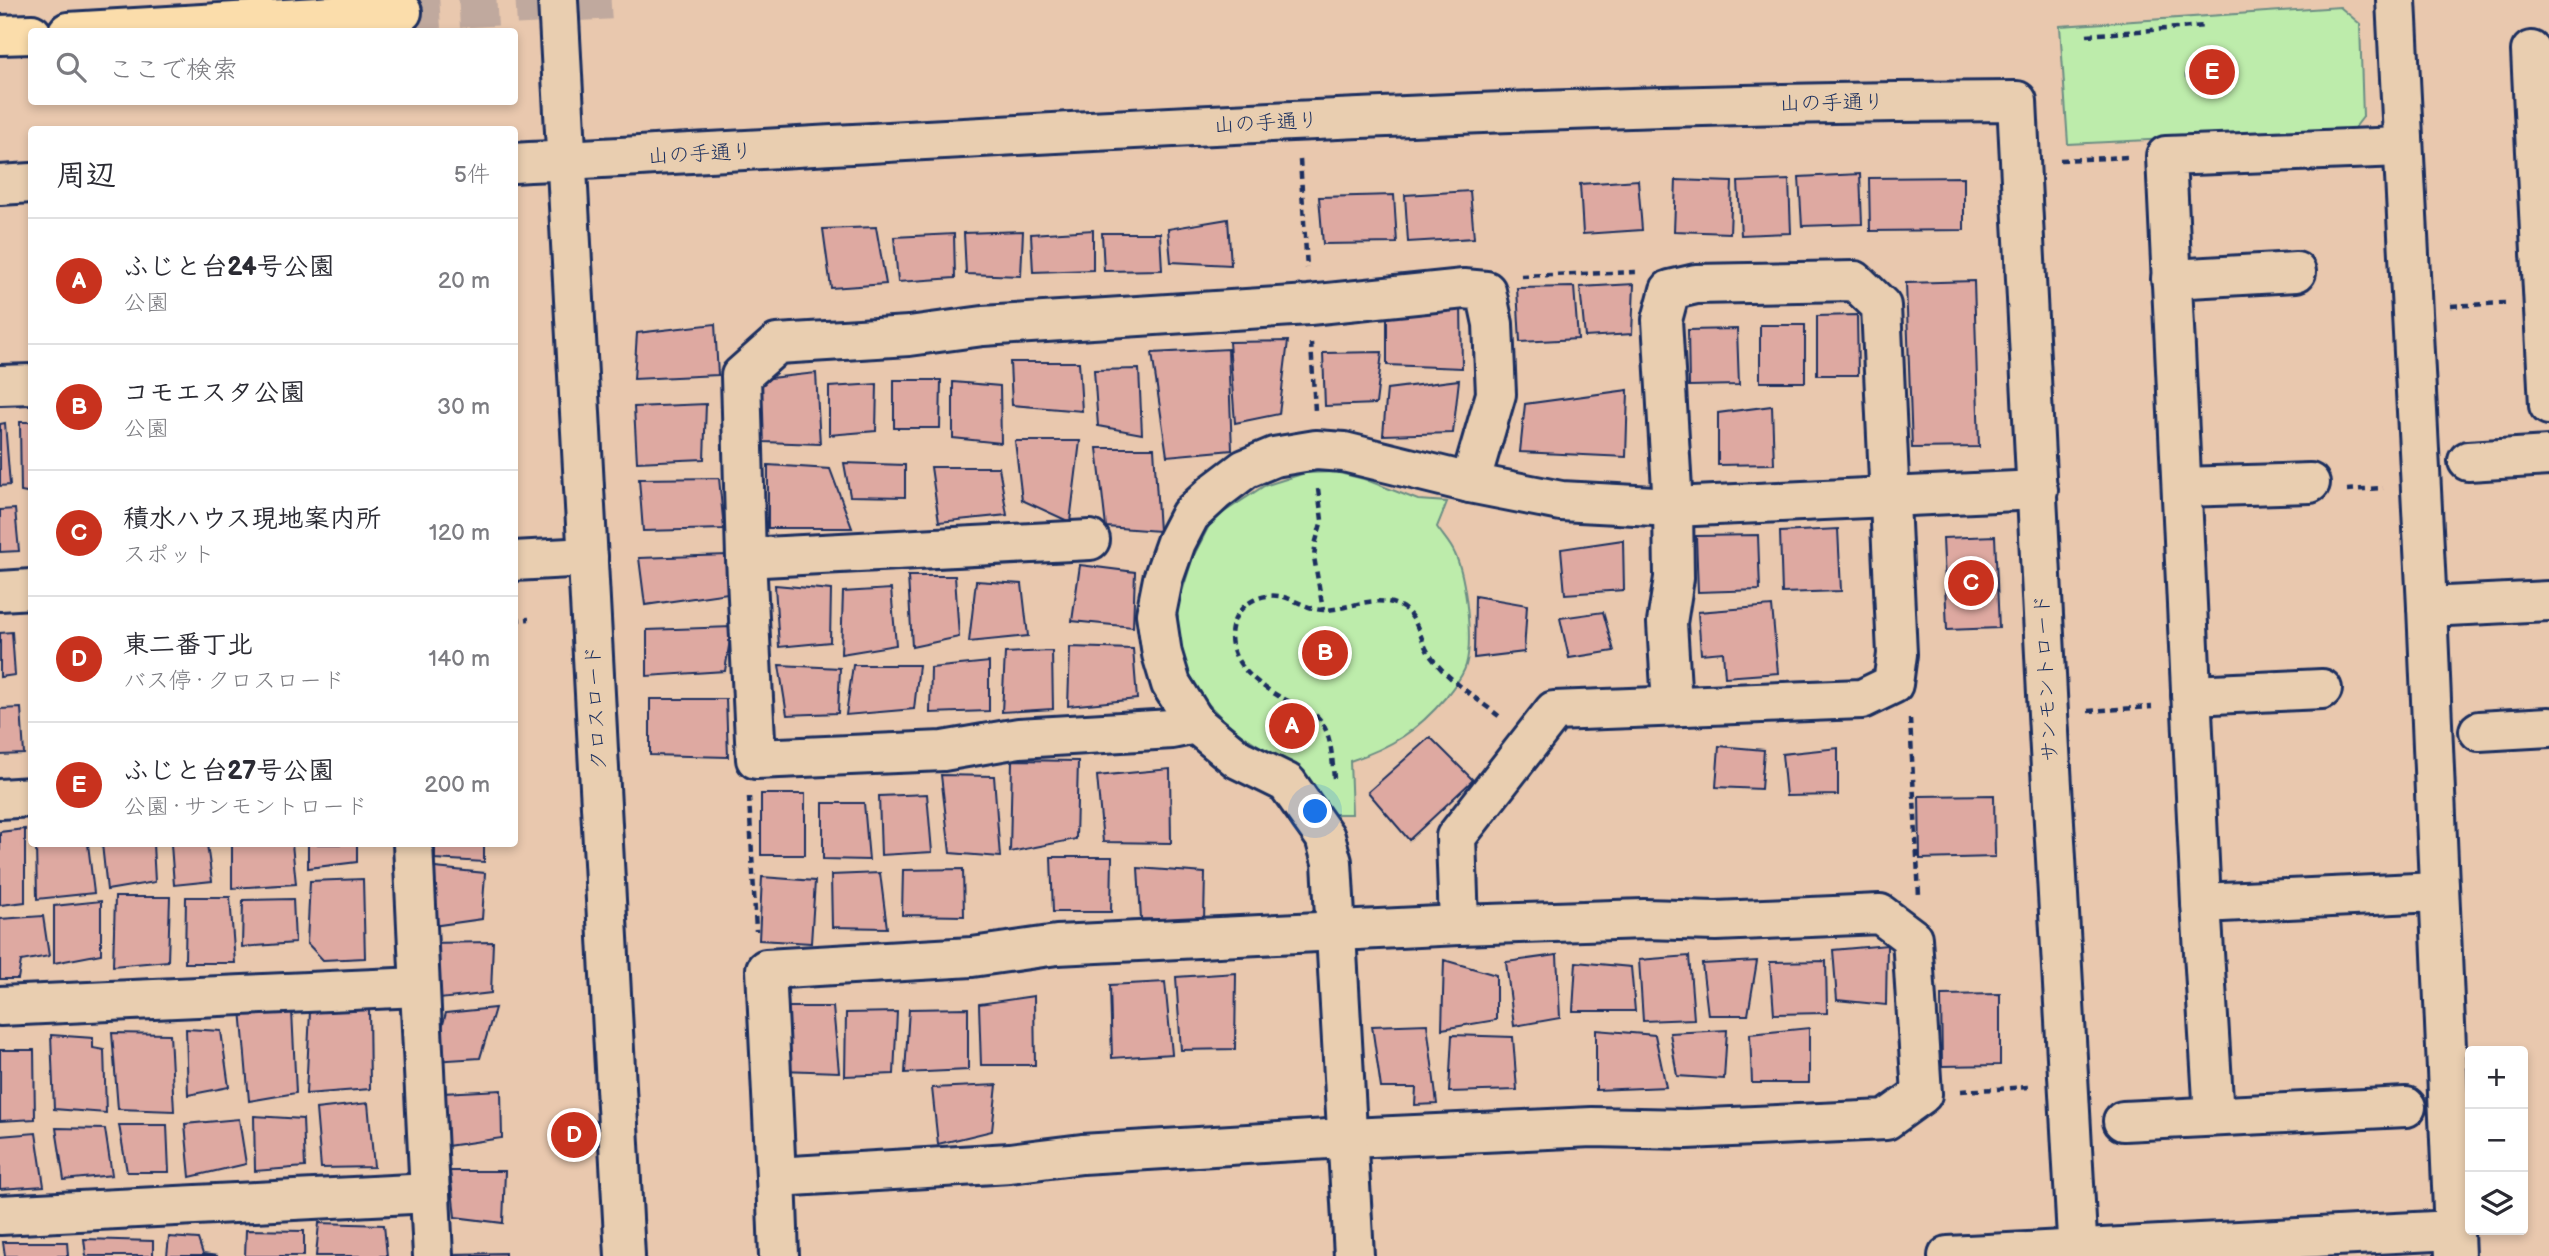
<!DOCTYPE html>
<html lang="ja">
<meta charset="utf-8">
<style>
:root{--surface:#fff;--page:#f7f7f7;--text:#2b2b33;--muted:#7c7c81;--line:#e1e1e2;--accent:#c8321e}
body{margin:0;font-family:"Balsamiq Sans","Klee One",sans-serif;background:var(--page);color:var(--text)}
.controls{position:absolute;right:21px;bottom:21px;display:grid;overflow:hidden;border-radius:7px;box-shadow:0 4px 10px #0003}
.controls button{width:63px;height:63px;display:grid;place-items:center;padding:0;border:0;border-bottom:2px solid var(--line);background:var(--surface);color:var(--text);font:35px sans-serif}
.you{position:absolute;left:1316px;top:812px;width:24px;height:24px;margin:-18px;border:5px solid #fff;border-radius:50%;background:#1a73e8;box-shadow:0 0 0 10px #1a73e833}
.badge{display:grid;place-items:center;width:46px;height:46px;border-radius:50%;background:var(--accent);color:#fff;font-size:23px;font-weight:700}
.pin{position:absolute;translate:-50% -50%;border:4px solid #fff;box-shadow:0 2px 7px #0006}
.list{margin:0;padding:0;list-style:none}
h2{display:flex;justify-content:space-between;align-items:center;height:91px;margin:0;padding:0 28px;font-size:30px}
h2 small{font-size:23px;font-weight:400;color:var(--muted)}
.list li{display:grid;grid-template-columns:46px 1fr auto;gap:21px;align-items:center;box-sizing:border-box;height:126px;padding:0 28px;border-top:2px solid var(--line)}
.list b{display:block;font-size:26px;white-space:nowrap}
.list p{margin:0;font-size:23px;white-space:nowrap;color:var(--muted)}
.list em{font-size:23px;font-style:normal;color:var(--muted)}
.icon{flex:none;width:38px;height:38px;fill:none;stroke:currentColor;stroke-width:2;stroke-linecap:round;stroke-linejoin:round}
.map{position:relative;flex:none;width:2549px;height:1256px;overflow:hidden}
.search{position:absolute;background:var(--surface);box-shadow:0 4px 10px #0003;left:28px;top:28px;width:490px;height:77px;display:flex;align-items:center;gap:18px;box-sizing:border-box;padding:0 24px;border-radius:7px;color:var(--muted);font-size:26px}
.panel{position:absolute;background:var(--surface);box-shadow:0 4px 10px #0003;left:28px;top:126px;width:490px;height:721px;border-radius:7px}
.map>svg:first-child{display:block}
</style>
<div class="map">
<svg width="2549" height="1256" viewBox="0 0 2549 1256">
<rect width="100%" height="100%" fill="#e9c8ae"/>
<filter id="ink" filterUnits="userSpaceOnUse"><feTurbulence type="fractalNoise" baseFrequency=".0143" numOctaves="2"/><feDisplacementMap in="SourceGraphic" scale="14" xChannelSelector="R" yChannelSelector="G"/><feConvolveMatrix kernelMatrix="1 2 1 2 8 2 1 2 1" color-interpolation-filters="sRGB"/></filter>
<g filter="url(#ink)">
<g fill="#bdecab" stroke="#6c8e84" stroke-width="2">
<polygon points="2340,7 2360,24 2363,117 2353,130 2068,144 2060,26"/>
<path d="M1335 472 1364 479 1418 500 1447 502 1437 527C1443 536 1451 544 1455 554 1466 577 1473 641 1466 665 1463 677 1453 687 1446 697 1417 731 1392 747 1350 761L1352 814H1329L1306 777 1229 726 1197 692 1186 665 1179 640 1177 608 1193 557 1212 520 1264 486 1305 473Z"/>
</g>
<g fill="#dea9a1" stroke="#1b2f5e" stroke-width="2">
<polygon points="1860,174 1862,224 1802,226 1799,177"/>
<polygon points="1964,177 1964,230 1870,231 1869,178"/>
<polygon points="1638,180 1642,230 1583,234 1580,184"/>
<polygon points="1676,180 1732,182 1730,233 1674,231"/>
<polygon points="1789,180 1791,233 1741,235 1738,182"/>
<polygon points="1470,191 1474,238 1408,242 1405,195"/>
<polygon points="1394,195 1397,243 1323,244 1319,197"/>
<polygon points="1228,219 1231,265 1171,262 1168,229"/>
<polygon points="876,227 886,284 831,288 823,229"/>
<polygon points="1093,230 1093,270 1033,272 1031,234"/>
<polygon points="1023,231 1021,276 966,274 964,233"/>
<polygon points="1102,233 1160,233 1162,270 1104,271"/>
<polygon points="954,234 955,278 898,282 894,237"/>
<polygon points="1974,281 1979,447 1912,448 1906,283"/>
<polygon points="1634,284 1632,334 1585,337 1580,287"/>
<polygon points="1574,287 1578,339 1520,342 1517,288"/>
<polygon points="1461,303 1462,368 1387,365 1387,310"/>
<polygon points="1857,315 1858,375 1817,375 1817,316"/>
<polygon points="715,324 718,375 634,379 637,333"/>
<rect x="1760" y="325" width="45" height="57"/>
<polygon points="1737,329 1739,385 1689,386 1688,330"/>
<polygon points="1288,341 1279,414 1235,423 1229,342"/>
<polygon points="1228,349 1232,450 1167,456 1152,353"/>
<polygon points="1382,352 1376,404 1325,406 1323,353"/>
<polygon points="1010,362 1079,362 1082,411 1012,405"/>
<polygon points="1139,369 1142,434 1098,426 1094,370"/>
<polygon points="816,373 820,444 763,442 761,379"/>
<polygon points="894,380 941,380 940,428 894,428"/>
<polygon points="1459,380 1453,433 1383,435 1387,389"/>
<polygon points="953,382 1000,386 1001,443 953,438"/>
<polygon points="877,384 876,431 829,435 829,387"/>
<polygon points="1628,390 1626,457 1520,452 1525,404"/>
<polygon points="706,404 704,459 637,462 634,407"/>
<polygon points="1772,406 1774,464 1718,465 1718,413"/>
<polygon points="20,422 32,422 32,494 21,492"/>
<polygon points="5,423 10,485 0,486 0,424"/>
<polygon points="1015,441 1080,441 1070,522 1022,500"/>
<polygon points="1097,448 1154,448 1159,531 1106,527"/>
<polygon points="844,463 905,465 905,497 850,496"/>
<polygon points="768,465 830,469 852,528 768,528"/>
<polygon points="931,467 999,467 1007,515 939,522"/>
<polygon points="719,478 724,529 643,531 639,479"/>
<polygon points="15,509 19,551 0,552 0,510"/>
<polygon points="1838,529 1841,591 1782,593 1780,532"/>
<polygon points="1758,535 1760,590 1698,592 1696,536"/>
<polygon points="1995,536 1999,628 1947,630 1943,538"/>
<polygon points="1623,540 1624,590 1565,594 1561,549"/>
<polygon points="728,555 735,592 645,605 639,558"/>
<polygon points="1080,565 1135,572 1133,627 1072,621"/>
<polygon points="908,576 955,576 959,637 912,647"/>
<polygon points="976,581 1022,584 1028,636 969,642"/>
<polygon points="775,585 831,590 830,642 779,647"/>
<polygon points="891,589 896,645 841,654 843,592"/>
<polygon points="1475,596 1527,605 1524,652 1474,658"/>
<polygon points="1772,606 1778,673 1725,677 1723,652 1701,654 1698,612"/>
<polygon points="1603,612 1614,651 1569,658 1560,618"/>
<polygon points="732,627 725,671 647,676 647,630"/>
<polygon points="12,632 15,675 0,677 0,633"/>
<polygon points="1070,647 1133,649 1137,699 1068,706"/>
<polygon points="1052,651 1053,709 1002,712 1005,653"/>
<polygon points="989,662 989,711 930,713 931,668"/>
<polygon points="779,665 840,668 838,713 787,715"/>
<polygon points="853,665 919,665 914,709 846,715"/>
<polygon points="650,699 726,699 728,757 650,755"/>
<polygon points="21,708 24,754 0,755 0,709"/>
<polygon points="1430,737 1473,780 1409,840 1368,792"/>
<polygon points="1719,746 1764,750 1761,789 1716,787"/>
<polygon points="1838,748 1838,795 1786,796 1782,754"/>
<polygon points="1012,760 1078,761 1076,839 1010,852"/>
<polygon points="1170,769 1171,843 1103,842 1097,776"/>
<polygon points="941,775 994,776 1000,857 950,853"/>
<rect x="761" y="794" width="44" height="61"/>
<polygon points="927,794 932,852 881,855 879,796"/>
<polygon points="1994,795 1995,857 1920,859 1919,796"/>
<polygon points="823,803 864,803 869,860 823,859"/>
<polygon points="25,829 25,902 0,905 0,832"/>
<polygon points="36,844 88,844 94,893 37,899"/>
<polygon points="102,844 153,844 155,882 107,890"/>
<polygon points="171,844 207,844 212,881 174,885"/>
<polygon points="232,844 292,844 296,884 232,888"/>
<polygon points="308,844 357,844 357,862 308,868"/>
<polygon points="435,844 484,844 484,862 435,859"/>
<polygon points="1051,857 1112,857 1111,912 1053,912"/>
<polygon points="425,867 485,873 482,919 432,926"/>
<polygon points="1138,868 1205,873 1204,921 1141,919"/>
<polygon points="963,869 964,916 902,915 903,870"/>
<polygon points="880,873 887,928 832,927 831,875"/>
<polygon points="762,877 815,881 811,943 759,940"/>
<polygon points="363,879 365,958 323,960 307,943 310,881"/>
<polygon points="115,897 170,897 168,961 113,966"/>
<polygon points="186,897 230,897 235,963 185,963"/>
<polygon points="293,899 295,943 242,947 243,900"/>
<polygon points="101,901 101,954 54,963 54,906"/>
<polygon points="43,916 49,956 21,961 18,979 0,979 0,919"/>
<polygon points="493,942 491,993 440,999 426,943"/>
<polygon points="1887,945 1886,1005 1837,1000 1833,950"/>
<polygon points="1557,955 1560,1018 1514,1026 1506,962"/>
<polygon points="1689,956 1694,1019 1643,1021 1639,960"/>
<polygon points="1444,960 1496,975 1496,1020 1442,1029"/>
<polygon points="1757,961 1748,1015 1708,1015 1702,964"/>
<polygon points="1826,961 1827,1013 1774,1014 1770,962"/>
<polygon points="1576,962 1631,967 1635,1011 1573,1011"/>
<polygon points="1236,973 1235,1049 1181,1050 1176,977"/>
<polygon points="1165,982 1172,1054 1112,1058 1110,985"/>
<polygon points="2000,994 2000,1065 1942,1066 1941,995"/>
<polygon points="1034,996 1035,1065 981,1065 979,1004"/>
<polygon points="369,1007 370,1089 306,1094 310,1011"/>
<polygon points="780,1007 833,1007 839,1072 781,1070"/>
<polygon points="495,1008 480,1058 433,1061 446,1013"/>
<polygon points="968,1008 968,1070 905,1073 909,1009"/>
<polygon points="241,1009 292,1011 296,1093 249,1101"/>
<polygon points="897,1012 894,1074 845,1076 846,1013"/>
<polygon points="1427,1024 1437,1104 1415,1105 1416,1088 1381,1088 1372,1026"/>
<polygon points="1809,1028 1809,1083 1752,1083 1750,1034"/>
<polygon points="186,1029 221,1031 229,1087 188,1095"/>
<polygon points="1596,1030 1655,1035 1666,1087 1596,1090"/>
<polygon points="1727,1030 1724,1079 1677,1076 1670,1033"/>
<polygon points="112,1033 170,1034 174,1111 118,1109"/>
<polygon points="51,1035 93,1038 93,1048 104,1050 106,1113 54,1109"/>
<polygon points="1452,1035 1513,1037 1517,1090 1449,1092"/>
<polygon points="0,1050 34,1050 35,1119 0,1121"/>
<polygon points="997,1085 992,1131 938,1144 932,1088"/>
<polygon points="501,1090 502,1138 447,1146 442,1093"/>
<polygon points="368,1103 374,1167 321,1168 316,1109"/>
<polygon points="254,1116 303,1119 305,1167 255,1171"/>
<polygon points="239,1119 246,1164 190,1177 185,1124"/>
<polygon points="119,1125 167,1125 169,1172 127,1172"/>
<polygon points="56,1128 105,1129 112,1175 64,1180"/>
<polygon points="36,1133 44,1186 0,1189 0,1136"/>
<polygon points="450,1171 505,1171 503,1223 455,1217"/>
<polygon points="319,1223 384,1225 387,1256 316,1256"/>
<polygon points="246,1230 304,1231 304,1256 245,1256"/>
<polygon points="169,1237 198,1239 203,1254 218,1256 167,1256"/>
<polygon points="84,1239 153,1241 153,1256 86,1256"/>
<polygon points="3,1242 67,1242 68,1256 5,1256"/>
<polygon points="505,1253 505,1256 449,1256 449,1254"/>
</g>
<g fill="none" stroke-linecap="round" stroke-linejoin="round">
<polyline stroke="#c0a99e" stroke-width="38" stroke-dasharray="38 19" stroke-linecap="butt" points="402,12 614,0"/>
<defs>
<g id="minor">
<polyline points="558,0 625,1256"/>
<polyline points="2396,0 2427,607 2455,1256"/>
<polyline points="2531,51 2541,252 2549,252"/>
<path d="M514 163C1015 135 1516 103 2017 101L2048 714 2078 1256"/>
<polyline points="0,185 32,183"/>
<polyline points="2541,252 2549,405"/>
<polyline points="2171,279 2296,272"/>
<polyline points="0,385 32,384"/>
<polyline points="2468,461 2549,456"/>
<polyline points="2182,487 2310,483"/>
<polyline points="746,558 1090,540"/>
<polyline points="514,561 588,557"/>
<polyline points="0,591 32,589"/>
<polyline points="2427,607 2549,601"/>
<polyline points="2191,695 2322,689"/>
<polyline points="1196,724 1172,729 1019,738 943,751 756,759 746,558 741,376 777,344 909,336 983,326 1309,305 1464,289 1486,291 1493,324 1496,394 1470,483"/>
<polyline points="2479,731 2549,727"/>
<polyline points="0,799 32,797"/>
<polyline points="413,844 433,1256"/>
<polyline points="2201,903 2437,892"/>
<polyline points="1459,925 1644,919 1716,921 1880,914 1912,938 1922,1094 1886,1120 1687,1129 1592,1127 1328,1139 1082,1154 1010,1163 776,1177 766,969 972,957 1057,945 1459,925 1456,837 1554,711 1862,699 1893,684 1897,654 1881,306 1855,281 1696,284 1670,290 1662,320 1673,507 1674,578 1667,623 1672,705"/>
<polyline points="0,1006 419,987"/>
<polyline points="2214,1116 2201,903 2166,156 2402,147"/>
<polyline points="2123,1121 2406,1107"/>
<polyline points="776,1177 779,1256"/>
<polyline points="0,1215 430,1193"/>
<polyline points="1354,1256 1332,862 1325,837 1287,783 1238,759 1196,724 1171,684 1162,654 1156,614 1163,579 1176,542 1190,515 1216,491 1245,469 1274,457 1316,450 1344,452 1470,483 1561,501 1673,507 2038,490"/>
<polyline points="1948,1256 2454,1230"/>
</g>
<g id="highway">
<polyline points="68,32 402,12"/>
<polyline points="0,35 32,34"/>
</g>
</defs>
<use href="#minor" stroke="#1b2f5e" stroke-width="44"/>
<use href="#highway" stroke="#1b2f5e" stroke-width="44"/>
<g stroke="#1b2f5e" stroke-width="4.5" stroke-dasharray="7 5" stroke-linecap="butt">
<polyline points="2087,35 2204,26"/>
<polyline points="2185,76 2207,75"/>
<polyline points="1300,160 1307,268"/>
<polyline points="2060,160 2129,157"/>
<polyline points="1521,276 1638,272"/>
<polyline points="2451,306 2505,303"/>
<polyline points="1311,343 1315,411"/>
<polyline points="1318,489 1322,520 1316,541 1314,557 1323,610"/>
<polyline points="2347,490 2383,488"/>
<polyline points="514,620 529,619"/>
<polyline points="2088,711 2152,707"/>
<polyline points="1910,719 1919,896"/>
<path d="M1334 778C1332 759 1332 737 1321 721 1315 712 1300 707 1290 702 1269 692 1240 673 1233 649 1224 619 1248 592 1279 596 1294 598 1310 611 1325 610 1351 609 1377 592 1403 608 1420 620 1420 643 1432 658 1448 680 1479 700 1500 717"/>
<polyline points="749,797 756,931"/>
<polyline points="1961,1091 2029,1087"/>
</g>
<use href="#minor" stroke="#e9ceb0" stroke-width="38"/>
<use href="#highway" stroke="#fbddab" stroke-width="38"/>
</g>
</g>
<g text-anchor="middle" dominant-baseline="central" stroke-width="6" stroke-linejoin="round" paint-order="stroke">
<g font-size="21" fill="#1b2f5e" stroke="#e9ceb0">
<text transform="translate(1832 103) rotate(-1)">山の手通り</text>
<text transform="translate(1266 123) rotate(-3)">山の手通り</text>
<text transform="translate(700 154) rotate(-3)">山の手通り</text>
<text transform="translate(2046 678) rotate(-93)">サンモントロード</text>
<text transform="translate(596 708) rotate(-93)">クロスロード</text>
</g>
</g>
</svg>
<div class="controls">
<button>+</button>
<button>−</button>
<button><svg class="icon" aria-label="layers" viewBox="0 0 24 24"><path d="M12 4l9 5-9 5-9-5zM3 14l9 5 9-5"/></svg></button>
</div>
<div class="you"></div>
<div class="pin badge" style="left:1292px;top:726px">A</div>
<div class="pin badge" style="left:1325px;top:653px">B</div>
<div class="pin badge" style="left:1971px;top:583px">C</div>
<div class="pin badge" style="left:574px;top:1135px">D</div>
<div class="pin badge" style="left:2212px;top:72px">E</div>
<div class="search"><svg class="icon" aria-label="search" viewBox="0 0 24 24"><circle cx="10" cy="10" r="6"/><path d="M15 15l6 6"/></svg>ここで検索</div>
<section class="panel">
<h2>周辺<small>5件</small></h2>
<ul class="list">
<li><span class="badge">A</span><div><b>ふじと台24号公園</b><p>公園</p></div><em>20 m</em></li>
<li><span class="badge">B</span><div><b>コモエスタ公園</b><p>公園</p></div><em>30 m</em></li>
<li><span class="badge">C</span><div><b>積水ハウス現地案内所</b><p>スポット</p></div><em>120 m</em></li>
<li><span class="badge">D</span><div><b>東二番丁北</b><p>バス停 · クロスロード</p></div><em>140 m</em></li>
<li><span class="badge">E</span><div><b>ふじと台27号公園</b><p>公園 · サンモントロード</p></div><em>200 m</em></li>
</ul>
</section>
</div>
